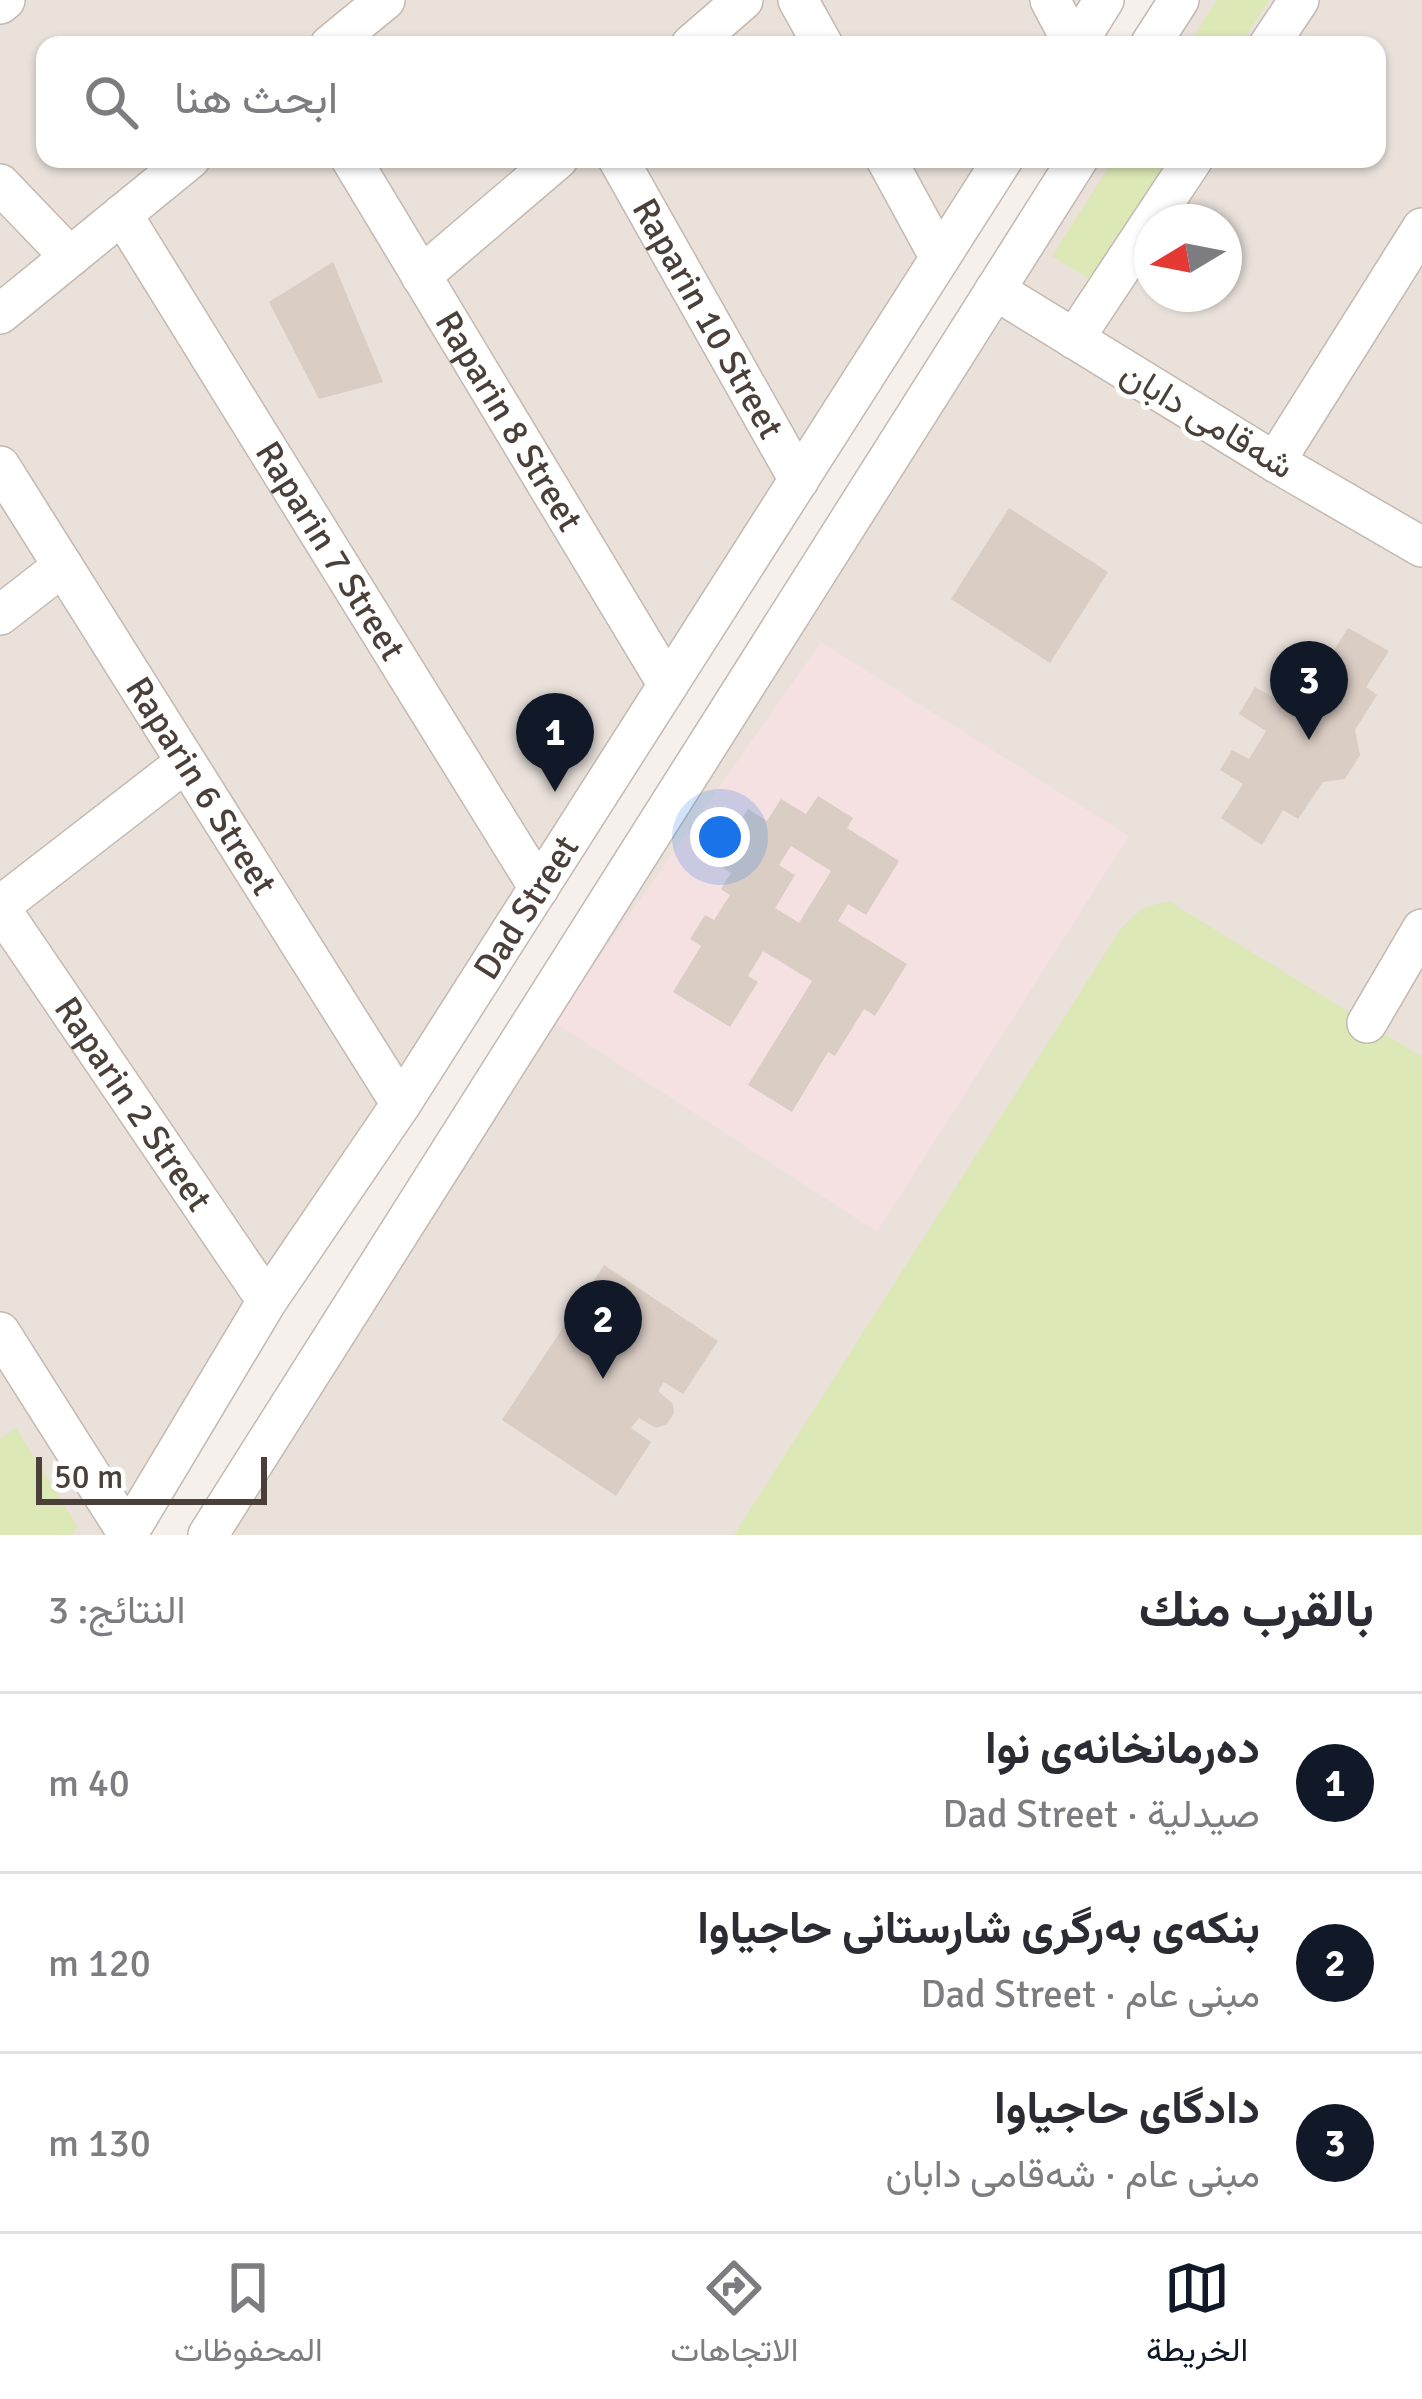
<!DOCTYPE html>
<html lang="ar">
<meta charset="utf-8">
<style>
:root{--surface:#fff;--page:#f7f7f7;--text:#2b2b33;--muted:#7c7c81;--line:#e1e1e2;--accent:#111827}
body{margin:0;font-family:Signika,Vazirmatn,sans-serif;background:var(--page);color:var(--text);direction:rtl}
.compass{position:absolute;left:1134px;top:204px;width:108px;height:108px;border-radius:50%;background:var(--surface);box-shadow:0 3px 9px #0004;rotate:260deg}
.scale{position:absolute;left:36px;bottom:30px;width:231px;box-sizing:border-box;padding-left:12px;border:6px solid #4a4039;border-top:0;font-size:33px;line-height:42px;white-space:nowrap;color:#4a4039;-webkit-text-stroke:9px #fff;paint-order:stroke}
.you{position:absolute;left:720px;top:837px;width:42px;height:42px;margin:-30px;border:9px solid #fff;border-radius:50%;background:#1a73e8;box-shadow:0 0 0 18px #1a73e833}
.badge{display:grid;place-items:center;width:78px;height:78px;border-radius:50%;background:var(--accent);color:#fff;font-size:39px;font-weight:700}
.pin{position:absolute;translate:-50% -99px;filter:drop-shadow(0 3px 6px #0008)}
.pin::after{content:'';position:absolute;top:63px;width:42px;height:36px;background:inherit;clip-path:polygon(0 0,100% 0,50% 100%)}
.list{margin:0;padding:0;list-style:none}
h2{display:flex;justify-content:space-between;align-items:center;height:156px;margin:0;padding:0 48px;font-size:51px}
h2 small{font-size:39px;font-weight:400;color:var(--muted)}
.list li{display:grid;grid-template-columns:78px 1fr auto;gap:36px;align-items:center;box-sizing:border-box;height:180px;padding:0 48px;border-top:3px solid var(--line)}
.list b{display:block;font-size:45px;white-space:nowrap}
.list p{margin:0;font-size:39px;white-space:nowrap;color:var(--muted)}
.list em{font-size:39px;font-style:normal;color:var(--muted)}
.icon{flex:none;width:66px;height:66px;fill:none;stroke:currentColor;stroke-width:2;stroke-linecap:round;stroke-linejoin:round}
.map{position:relative;flex:none;width:1422px;height:1535px;overflow:hidden;direction:ltr}
.search{position:absolute;background:var(--surface);box-shadow:0 3px 9px #0004;left:36px;right:36px;top:36px;height:132px;display:flex;align-items:center;gap:30px;box-sizing:border-box;padding:0 42px;border-radius:24px;color:var(--muted);font-size:45px}
.sheet{height:696px;background:var(--surface)}
nav{display:flex;justify-content:space-around;align-items:center;box-sizing:border-box;height:168px;border-top:3px solid var(--line);background:var(--surface);font-size:33px;color:var(--muted)}
nav a{display:grid;justify-items:center;gap:6px}
nav .on{color:var(--accent)}
.map>svg:first-child{display:block}
</style>
<div class="map">
<svg width="1422" height="1535" viewBox="0 0 1422 1535">
<rect width="100%" height="100%" fill="#f5f0ec"/>
<g fill="#e9e1da" fill-rule="evenodd">
<polygon points="0,0 1105,0 1076,45 45,45 45,159 1003,159 127,1535 0,1535"/>
<path d="M1168 0H1422V1535H206L1069 159H1377V45H1140ZM1152 222H1224V294H1152Z"/>
</g>
<polygon fill="#f5e0e2" points="821,642 1129,836 877,1232 554,1022"/>
<g fill="#dce8b6">
<polygon points="1217,0 1269,0 1240,45 1188,45"/>
<polygon points="1114,159 1168,159 1091,280 1052,256"/>
<path d="M1170 902 1422 1057V1535H734L1116 936C1131 915 1145 904 1170 902Z"/>
<polygon points="16,1428 78,1527 72,1535 0,1535 0,1439"/>
</g>
<g fill="#dacdc4" fill-rule="evenodd">
<polygon points="333,262 383,382 319,399 269,302"/>
<polygon points="1009,508 1108,572 1050,663 951,599"/>
<polygon points="1348,628 1389,651 1366,687 1377,695 1355,730 1360,755 1345,779 1323,782 1298,819 1283,810 1262,845 1221,818 1243,784 1220,770 1232,750 1249,759 1266,731 1239,714 1255,687 1283,703 1302,671 1286,662 1293,646 1326,663"/>
<path d="M818 796 853 818 847 828 899 861 866 915 848 904 838 921 907 964 875 1016 864 1009 835 1056 828 1052 792 1112 748 1085 812 981 763 951 748 976 758 982 730 1027 673 992 701 946 690 939 705 915 714 920 730 895 721 889 731 873 723 868 741 840 732 835 748 809 767 821 781 799 806 814ZM791 846 831 871 799 923 775 908 795 875 779 865Z"/>
<polygon points="604,1265 718,1341 683,1394 664,1382 658,1391 673,1404 674,1413 667,1424 656,1428 639,1418 631,1428 651,1442 616,1496 502,1420"/>
</g>
<g fill="none" stroke-linecap="round" stroke-linejoin="round">
<defs>
<g id="minor">
<polyline points="798,0 823,45"/>
<polyline points="1050,0 1074,45"/>
<polyline points="0,4 5,0"/>
<polyline points="330,45 385,0"/>
<polyline points="691,45 743,0"/>
<polyline points="1076,45 1104,0"/>
<polyline points="1150,45 1179,0"/>
<polyline points="1269,45 1299,0"/>
<path id="s1" d="M351 159 668 685"/>
<path id="s2" d="M618 159 799 480"/>
<polyline points="886,159 940,258"/>
<polyline points="0,184 70,257"/>
<path id="s3" d="M122 214 539 888"/>
<polyline points="421,276 558,159"/>
<polyline points="995,290 1275,462 1422,547"/>
<polyline points="0,314 190,159"/>
<polyline points="1074,339 1193,159"/>
<polyline points="1275,462 1422,228"/>
<path id="s4" d="M0 466 401 1104"/>
<polyline points="0,615 63,566"/>
<polyline points="0,906 186,762"/>
<path id="s5" d="M0 908 267 1301"/>
<polyline points="1367,1023 1422,929"/>
<polyline points="0,1332 128,1534"/>
<path id="s6" d="M127 1535 267 1301 401 1104 1003 159"/>
<polyline points="208,1535 1078,159"/>
</g>
</defs>
<use href="#minor" stroke="#c4b9b1" stroke-width="42"/>
<use href="#minor" stroke="#fff" stroke-width="39"/>
</g>
<g text-anchor="middle" dominant-baseline="central" stroke-width="9" stroke-linejoin="round" paint-order="stroke">
<g font-size="36" fill="#4a4039" stroke="#fff">
<text stroke="none"><textPath href="#s2" startOffset="183">Raparin 10 Street</textPath></text>
<text transform="translate(1207 420) rotate(31)">شەقامی دابان</text>
<text stroke="none"><textPath href="#s1" startOffset="306">Raparin 8 Street</textPath></text>
<text stroke="none"><textPath href="#s3" startOffset="396">Raparin 7 Street</textPath></text>
<text stroke="none"><textPath href="#s4" startOffset="378">Raparin 6 Street</textPath></text>
<text stroke="none"><textPath href="#s6" startOffset="744">Dad Street</textPath></text>
<text stroke="none"><textPath href="#s5" startOffset="237">Raparin 2 Street</textPath></text>
</g>
</g>
</svg>
<svg class="compass" viewBox="-18 -18 36 36"><path d="M0-13l5 13h-10z" fill="#e53935"/><path d="M0 13l5-13h-10z" fill="#7c7c81"/></svg>
<div class="scale">50 m</div>
<div class="you"></div>
<div class="pin badge" style="left:555px;top:792px">1</div>
<div class="pin badge" style="left:603px;top:1379px">2</div>
<div class="pin badge" style="left:1309px;top:740px">3</div>
<div class="search"><svg class="icon" aria-label="search" viewBox="0 0 24 24"><circle cx="10" cy="10" r="6"/><path d="M15 15l6 6"/></svg>ابحث هنا</div>
</div>
<section class="sheet">
<h2>بالقرب منك<small>النتائج: 3</small></h2>
<ul class="list">
<li><span class="badge">1</span><div><b>دەرمانخانەی نوا</b><p>صيدلية · Dad Street</p></div><em>40 m</em></li>
<li><span class="badge">2</span><div><b>بنکەی بەرگری شارستانی حاجیاوا</b><p>مبنى عام · Dad Street</p></div><em>120 m</em></li>
<li><span class="badge">3</span><div><b>دادگای حاجیاوا</b><p>مبنى عام · شەقامی دابان</p></div><em>130 m</em></li>
</ul>
</section>
<nav>
<a class="on"><svg class="icon" aria-label="map" viewBox="0 0 24 24"><path d="M3 6l6-2 6 2 6-2v14l-6 2-6-2-6 2zM9 4v14M15 6v14"/></svg>الخريطة</a>
<a><svg class="icon" aria-label="directions" viewBox="0 0 24 24"><path d="M12 3l9 9-9 9-9-9zM9 14v-3h6M13 9l2 2-2 2"/></svg>الاتجاهات</a>
<a><svg class="icon" aria-label="saved" viewBox="0 0 24 24"><path d="M7 4h10v16l-5-4-5 4z"/></svg>المحفوظات</a>
</nav>
